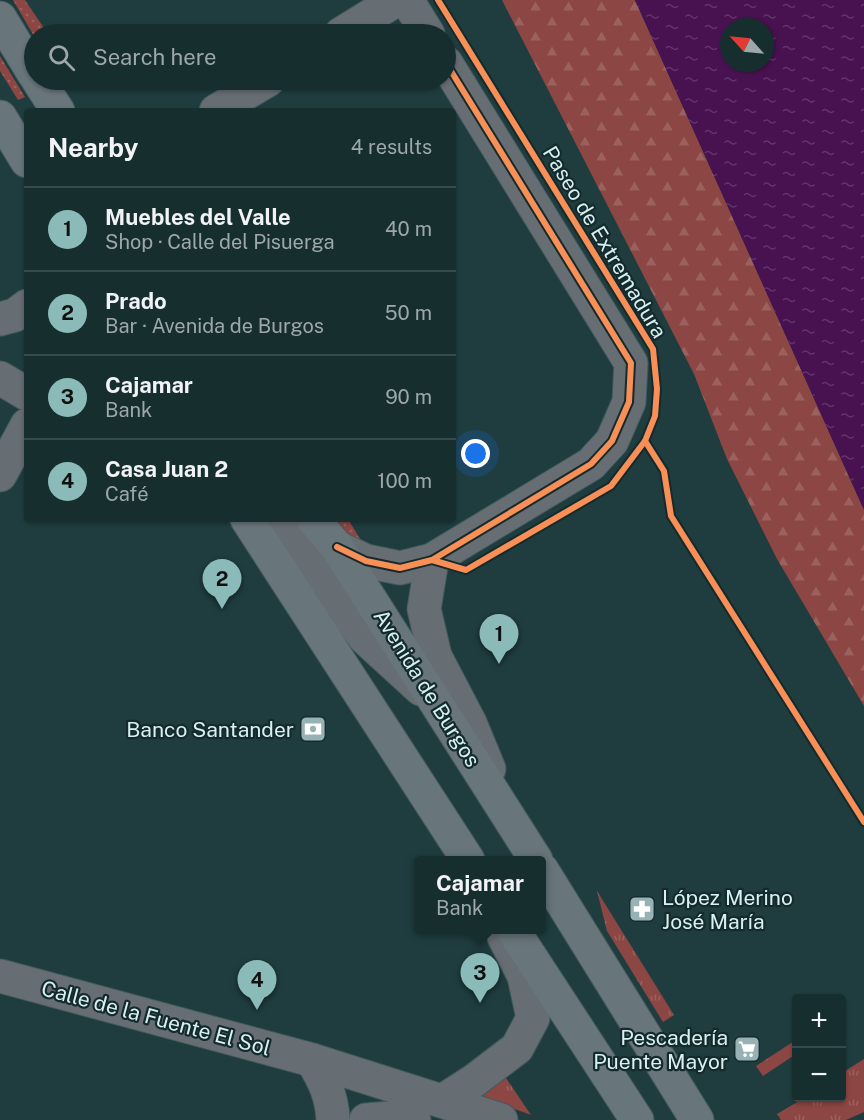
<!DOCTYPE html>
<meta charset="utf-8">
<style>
:root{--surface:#172e2f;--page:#243a3b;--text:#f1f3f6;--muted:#9ea8aa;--line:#364a4b;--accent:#8bbbb9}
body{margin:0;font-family:"Public Sans",sans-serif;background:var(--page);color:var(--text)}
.controls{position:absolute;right:18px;bottom:18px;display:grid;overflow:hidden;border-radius:6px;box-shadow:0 2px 4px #0004}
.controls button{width:54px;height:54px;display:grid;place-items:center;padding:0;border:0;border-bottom:2px solid var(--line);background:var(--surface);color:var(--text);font:30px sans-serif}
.compass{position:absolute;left:720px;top:18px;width:54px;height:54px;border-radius:50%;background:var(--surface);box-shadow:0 2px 4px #0004;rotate:297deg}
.you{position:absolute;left:476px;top:454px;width:21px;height:21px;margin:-15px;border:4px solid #fff;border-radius:50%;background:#1a73e8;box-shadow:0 0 0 9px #1a73e833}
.badge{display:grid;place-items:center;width:39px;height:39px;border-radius:50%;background:var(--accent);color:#111;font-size:20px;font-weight:700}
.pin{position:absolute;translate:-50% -50px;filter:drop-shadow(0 2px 3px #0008)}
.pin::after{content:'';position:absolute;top:32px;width:21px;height:18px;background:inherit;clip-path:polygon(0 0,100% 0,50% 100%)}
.popup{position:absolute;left:414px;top:856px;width:132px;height:78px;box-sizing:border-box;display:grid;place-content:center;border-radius:6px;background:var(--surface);filter:drop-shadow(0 2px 4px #0005);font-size:20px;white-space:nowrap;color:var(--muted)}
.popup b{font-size:22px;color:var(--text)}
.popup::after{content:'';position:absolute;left:50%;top:100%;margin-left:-12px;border:12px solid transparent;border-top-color:var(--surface)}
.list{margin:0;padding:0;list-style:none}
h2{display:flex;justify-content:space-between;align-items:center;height:78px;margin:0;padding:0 24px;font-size:26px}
h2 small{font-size:20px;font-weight:400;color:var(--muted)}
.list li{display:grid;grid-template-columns:39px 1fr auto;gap:18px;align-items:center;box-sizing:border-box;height:84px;padding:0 24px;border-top:2px solid var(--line)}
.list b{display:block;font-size:22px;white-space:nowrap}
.list p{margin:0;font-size:20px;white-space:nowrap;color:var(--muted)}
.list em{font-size:20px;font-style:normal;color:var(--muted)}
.icon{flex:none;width:33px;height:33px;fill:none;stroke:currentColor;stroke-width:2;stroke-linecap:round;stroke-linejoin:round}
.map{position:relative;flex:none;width:864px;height:1120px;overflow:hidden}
.search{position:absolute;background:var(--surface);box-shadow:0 2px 4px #0004;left:24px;top:24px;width:432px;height:66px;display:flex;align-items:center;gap:15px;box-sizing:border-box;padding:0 21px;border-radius:33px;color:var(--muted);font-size:22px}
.panel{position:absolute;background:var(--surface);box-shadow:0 2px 4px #0004;left:24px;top:108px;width:432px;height:414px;border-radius:6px}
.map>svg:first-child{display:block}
</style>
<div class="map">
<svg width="864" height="1120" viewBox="0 0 864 1120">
<defs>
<pattern id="grass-tufts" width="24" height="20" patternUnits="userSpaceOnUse" patternTransform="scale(1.5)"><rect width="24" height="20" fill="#8c4643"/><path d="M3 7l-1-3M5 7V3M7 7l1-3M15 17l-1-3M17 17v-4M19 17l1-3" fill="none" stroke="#9b615f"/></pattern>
<pattern id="forest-firs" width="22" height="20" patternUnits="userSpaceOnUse" patternTransform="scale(1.5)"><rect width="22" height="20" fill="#8c4643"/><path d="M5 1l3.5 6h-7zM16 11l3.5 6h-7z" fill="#9b615f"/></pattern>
<pattern id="garden-dots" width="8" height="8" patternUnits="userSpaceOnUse" patternTransform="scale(1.5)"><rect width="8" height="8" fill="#8c4643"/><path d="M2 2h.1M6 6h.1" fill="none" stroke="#9b615f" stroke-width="1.8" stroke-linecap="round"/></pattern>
<pattern id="water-ripples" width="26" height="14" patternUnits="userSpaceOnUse" patternTransform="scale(1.5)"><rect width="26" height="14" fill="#481250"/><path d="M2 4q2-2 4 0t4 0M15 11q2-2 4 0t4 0" fill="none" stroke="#62356a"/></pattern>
</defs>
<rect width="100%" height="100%" fill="#1f3d3f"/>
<g fill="url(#grass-tufts)">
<polygon points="597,891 674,1015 663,1022 607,931"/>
<polygon points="796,1040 796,1054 763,1076 756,1066"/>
<polygon points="864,1059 864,1112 846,1120 781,1120 777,1114 804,1098 842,1098 842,1073"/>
<polygon points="504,1075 531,1115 474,1094"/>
</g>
<polygon fill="url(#forest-firs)" points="502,0 635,0 864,510 864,706 777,559 727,459 694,374"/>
<g fill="url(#garden-dots)">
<polygon points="13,0 25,0 48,34 34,36"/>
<polygon points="0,56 25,97 18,100 0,71"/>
<polygon points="334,519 348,519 365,547 346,539"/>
</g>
<path fill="url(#water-ripples)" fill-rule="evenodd" d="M635 0H864V510ZM729 27H765V63H729Z"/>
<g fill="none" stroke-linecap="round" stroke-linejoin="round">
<defs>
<g id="minor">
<polyline points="341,34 396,0"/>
<polyline points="216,111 268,80"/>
<polyline points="0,475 27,425"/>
<path d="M312 1060C324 1080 332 1096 333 1120"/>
<polyline points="444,1100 475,1080 517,1048 533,1018 524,976 504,937"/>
<polyline points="366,1120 404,1117 414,1120"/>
</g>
<g id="tertiary">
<polyline points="407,0 428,34"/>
<polyline points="0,319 15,315 27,306"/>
<polyline points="0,378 27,394"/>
<polyline points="280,519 297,547 363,636 421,689"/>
<polyline points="337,547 366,561 400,568 432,560 591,464 612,441 629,402 631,363 446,63"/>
<polyline points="432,560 424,609 435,656 470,723 489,769"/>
<polyline points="0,976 312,1060 501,1120"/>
</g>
<g id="trunk">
<polyline points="0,18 34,74"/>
<polyline points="38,80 58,111"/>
<polyline points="0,117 27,161"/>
<polyline points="247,519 468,860"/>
<polyline points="313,519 337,547 536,860"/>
<polyline points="542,870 697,1120"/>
<polyline points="513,930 637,1120"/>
</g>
</defs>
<use href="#minor" stroke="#435b5d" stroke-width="35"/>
<use href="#tertiary" stroke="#435b5d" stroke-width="35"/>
<use href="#trunk" stroke="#435b5d" stroke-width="35"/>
<use href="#minor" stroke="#676e73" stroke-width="33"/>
<use href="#tertiary" stroke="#676e73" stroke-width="33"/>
<use href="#trunk" stroke="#68757a" stroke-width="33"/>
<defs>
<g id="cycleway">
<polyline points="645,441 664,471 671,516 864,822"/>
<polyline points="337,547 366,561 400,568 432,560 591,464 612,441 629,402 631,363 446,63"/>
<polyline points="432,560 466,570 611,486 645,441 655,416 657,389 653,349 438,0"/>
</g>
</defs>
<use href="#cycleway" stroke="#152a2c" stroke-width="10"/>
<use href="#cycleway" stroke="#f78f57" stroke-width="6"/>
</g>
<defs>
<symbol id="bank-square" viewBox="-11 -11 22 22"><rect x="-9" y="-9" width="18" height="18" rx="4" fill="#97b2b4" stroke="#152a2c"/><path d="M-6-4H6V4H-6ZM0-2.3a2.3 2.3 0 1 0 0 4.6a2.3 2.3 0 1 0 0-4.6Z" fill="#fff"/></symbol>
<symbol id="pharmacy-square" viewBox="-11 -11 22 22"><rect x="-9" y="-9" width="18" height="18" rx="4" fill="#97b2b4" stroke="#152a2c"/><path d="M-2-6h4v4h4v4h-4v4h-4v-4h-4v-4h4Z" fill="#fff"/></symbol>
<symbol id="supermarket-square" viewBox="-11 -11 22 22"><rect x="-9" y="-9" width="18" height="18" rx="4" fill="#97b2b4" stroke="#152a2c"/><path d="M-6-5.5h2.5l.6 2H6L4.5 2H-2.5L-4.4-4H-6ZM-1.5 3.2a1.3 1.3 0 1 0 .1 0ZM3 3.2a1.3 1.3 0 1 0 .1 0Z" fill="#fff"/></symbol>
</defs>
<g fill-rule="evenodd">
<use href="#bank-square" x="298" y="714" width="30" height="30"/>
<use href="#pharmacy-square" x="627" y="894" width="30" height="30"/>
<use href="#supermarket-square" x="732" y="1034" width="30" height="30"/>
</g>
<g text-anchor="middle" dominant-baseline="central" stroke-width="4.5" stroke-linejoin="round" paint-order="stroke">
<g font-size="21" fill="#d7f1f3" stroke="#152a2c">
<text transform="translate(605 242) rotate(59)">Paseo de Extremadura</text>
<text transform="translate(427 688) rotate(58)">Avenida de Burgos</text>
<text transform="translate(156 1018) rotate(15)">Calle de la Fuente El Sol</text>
</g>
<g font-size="21" fill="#d7f1f3" stroke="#152a2c" text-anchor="end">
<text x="294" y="729">Banco Santander</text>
<text x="662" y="897" text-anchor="start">López Merino<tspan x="662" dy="24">José María</tspan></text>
<text x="728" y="1037">Pescadería<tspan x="728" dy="24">Puente Mayor</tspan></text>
</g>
</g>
</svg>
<div class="controls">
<button>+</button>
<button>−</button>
</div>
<svg class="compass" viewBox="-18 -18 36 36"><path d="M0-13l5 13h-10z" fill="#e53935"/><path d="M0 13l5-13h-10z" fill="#9ea8aa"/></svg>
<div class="you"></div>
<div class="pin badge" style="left:499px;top:664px">1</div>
<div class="pin badge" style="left:222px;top:609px">2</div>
<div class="pin badge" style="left:480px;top:1003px">3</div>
<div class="popup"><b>Cajamar</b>Bank</div>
<div class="pin badge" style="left:257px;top:1010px">4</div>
<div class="search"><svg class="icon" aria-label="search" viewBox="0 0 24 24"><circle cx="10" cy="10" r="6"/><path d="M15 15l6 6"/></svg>Search here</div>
<section class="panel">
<h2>Nearby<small>4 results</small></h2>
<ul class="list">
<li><span class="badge">1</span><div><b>Muebles del Valle</b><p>Shop · Calle del Pisuerga</p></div><em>40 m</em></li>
<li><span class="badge">2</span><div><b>Prado</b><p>Bar · Avenida de Burgos</p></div><em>50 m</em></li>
<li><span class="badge">3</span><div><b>Cajamar</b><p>Bank</p></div><em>90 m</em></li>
<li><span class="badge">4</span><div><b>Casa Juan 2</b><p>Café</p></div><em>100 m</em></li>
</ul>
</section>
</div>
